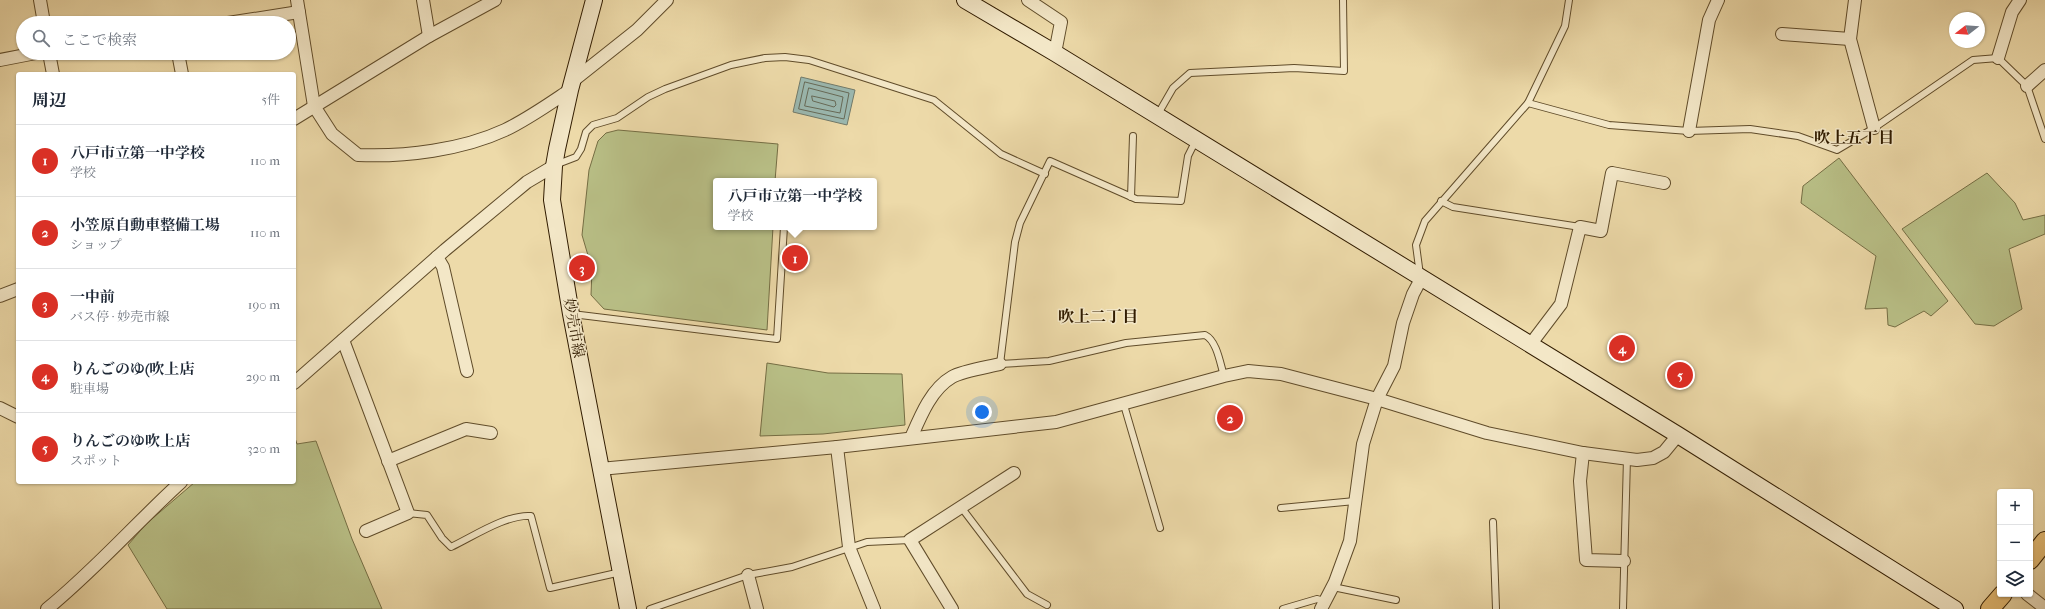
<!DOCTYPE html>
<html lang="ja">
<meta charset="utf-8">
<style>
:root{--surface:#fff;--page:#f6f6f7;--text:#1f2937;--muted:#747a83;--line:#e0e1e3;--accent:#d93025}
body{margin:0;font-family:"IM FELL French Canon","Noto Serif JP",serif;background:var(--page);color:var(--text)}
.controls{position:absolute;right:12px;bottom:12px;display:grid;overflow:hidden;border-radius:4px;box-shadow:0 1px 3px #0004}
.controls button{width:36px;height:36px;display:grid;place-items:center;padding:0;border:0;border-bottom:1px solid var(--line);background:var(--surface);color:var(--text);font:20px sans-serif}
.compass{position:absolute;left:1949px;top:12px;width:36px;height:36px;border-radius:50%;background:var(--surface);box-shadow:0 1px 3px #0004;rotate:253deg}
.you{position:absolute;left:982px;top:412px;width:14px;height:14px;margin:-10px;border:3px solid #fff;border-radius:50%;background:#1a73e8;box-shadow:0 0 0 6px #1a73e833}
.badge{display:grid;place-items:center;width:26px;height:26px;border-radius:50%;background:var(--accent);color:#fff;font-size:13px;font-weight:700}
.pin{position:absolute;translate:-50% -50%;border:2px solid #fff;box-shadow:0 1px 4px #0006}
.popup{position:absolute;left:713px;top:178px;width:164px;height:52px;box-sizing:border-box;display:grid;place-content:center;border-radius:4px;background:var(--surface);filter:drop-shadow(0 1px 3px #0005);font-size:13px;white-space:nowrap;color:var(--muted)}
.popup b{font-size:15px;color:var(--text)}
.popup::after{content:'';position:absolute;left:50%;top:100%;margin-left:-8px;border:8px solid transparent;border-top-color:var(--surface)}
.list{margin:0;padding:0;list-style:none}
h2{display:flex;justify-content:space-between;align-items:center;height:52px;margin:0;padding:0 16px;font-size:17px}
h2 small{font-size:13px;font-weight:400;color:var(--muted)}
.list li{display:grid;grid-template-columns:26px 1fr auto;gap:12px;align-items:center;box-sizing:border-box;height:72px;padding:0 16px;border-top:1px solid var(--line)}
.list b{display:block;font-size:15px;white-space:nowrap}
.list p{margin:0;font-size:13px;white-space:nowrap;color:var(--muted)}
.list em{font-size:13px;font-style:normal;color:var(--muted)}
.icon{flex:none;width:22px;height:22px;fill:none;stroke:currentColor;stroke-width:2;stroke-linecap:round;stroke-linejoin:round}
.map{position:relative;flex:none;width:2045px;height:609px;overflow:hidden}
.search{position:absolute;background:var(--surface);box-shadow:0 1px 3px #0004;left:16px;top:16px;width:280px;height:44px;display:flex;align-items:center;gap:10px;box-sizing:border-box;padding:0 14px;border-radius:22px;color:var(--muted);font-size:15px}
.panel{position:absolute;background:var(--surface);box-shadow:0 1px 3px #0004;left:16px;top:72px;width:280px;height:412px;border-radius:4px}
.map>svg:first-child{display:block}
</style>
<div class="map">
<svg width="2045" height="609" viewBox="0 0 2045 609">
<rect width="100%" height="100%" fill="#eddaa9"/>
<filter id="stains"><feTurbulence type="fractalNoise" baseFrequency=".005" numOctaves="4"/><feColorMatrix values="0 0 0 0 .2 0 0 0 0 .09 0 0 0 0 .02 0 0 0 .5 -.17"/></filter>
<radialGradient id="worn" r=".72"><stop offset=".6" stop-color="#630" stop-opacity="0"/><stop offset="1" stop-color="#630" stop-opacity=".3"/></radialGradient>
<g fill="#b9c087" stroke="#756e44">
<polygon points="618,130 778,144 775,181 716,181 716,227 773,227 767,330 604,309 591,295 592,269 582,235 589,170 598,141 606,133"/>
<polygon points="1839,158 1948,301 1931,316 1924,311 1895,327 1888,325 1887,308 1865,309 1876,256 1801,203 1803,186"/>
<polygon points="1987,173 2015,203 2023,220 2045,215 2045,234 2009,249 2022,309 1994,326 1975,324 1902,229"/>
<polygon points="767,363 828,373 902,374 905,425 823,434 760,436"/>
<polygon points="294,435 297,444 316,441 352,539 382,609 167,609 128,545 146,524 195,482 294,482"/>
</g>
<polygon fill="#9bb9b1" stroke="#717a6a" points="801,77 855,90 847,125 793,112"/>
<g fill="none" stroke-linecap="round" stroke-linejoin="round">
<g stroke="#666a58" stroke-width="1">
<polygon points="805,82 849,93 844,119 799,109"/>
<polygon points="809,88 843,97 840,113 805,106"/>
<polygon points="812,96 835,101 836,105 834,107 813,101"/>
</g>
<defs>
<g id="lane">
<polyline points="1528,103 1609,125 1689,131 1750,129 1798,136 1837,150 1874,128 1973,60 1998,58 2027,86 2045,139"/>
<polyline points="1158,114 1173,88 1190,73 1294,68 1344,71 1343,0"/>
<path d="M1196 140 1188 156 1181 201 1136 199 1050 161 1020 223 1015 242 1000 364 1049 361 1126 343 1205 335C1217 341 1220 363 1224 376"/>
<polyline points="555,165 576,157 581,149 586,132 593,125 617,118 648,97 665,89 731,65 765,58 785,57 809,60 934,100 1001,154 1045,174"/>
<polyline points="1131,197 1133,136"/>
<polyline points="1441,201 1453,207 1580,227"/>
<polyline points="1420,275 1416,245 1425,221 1528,103 1565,26 1569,0"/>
<polyline points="572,314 777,339 784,227"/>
<polyline points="1124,405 1160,528"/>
<polyline points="961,507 1027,594 1047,605"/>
<polyline points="1281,508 1355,501"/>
<path d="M408 513 427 515 442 538 451 547C474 536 507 514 531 516L550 588 621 572"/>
<polyline points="1493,522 1496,609"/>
<polyline points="1333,587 1396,600"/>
<polyline points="650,609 748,575 792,567 867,542 910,540"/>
<polyline points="1283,609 1317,599 1324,601"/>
<polyline points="1623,609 1627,458"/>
</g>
<g id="street">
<polyline points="40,0 44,23"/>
<path d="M297 0 314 106 332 134 358 155C405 157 462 150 505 130 528 119 549 104 570 90"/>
<polyline points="423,0 429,36"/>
<polyline points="1028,0 1061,22 1055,53"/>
<polyline points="1855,0 1850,39 1874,128"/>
<polyline points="228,23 299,12"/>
<polyline points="1782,34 1850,39"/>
<polyline points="49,53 53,74"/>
<polyline points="178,53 182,74"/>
<polyline points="1998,58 2012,12 2020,0"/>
<polyline points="0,60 36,53"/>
<polyline points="574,80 637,30 667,0"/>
<polyline points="2027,86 2045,70"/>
<polyline points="294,119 429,36 495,0"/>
<polyline points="1689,131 1709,20 1718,0"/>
<polyline points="437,257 443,267 467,371"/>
<polyline points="0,296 18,289"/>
<polyline points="343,340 408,513 366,531"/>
<polyline points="1530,345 1561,304 1580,227 1601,231 1612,173 1664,183"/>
<polyline points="294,383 445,250 527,182 554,166"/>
<polyline points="0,408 18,417"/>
<path d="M911 438C920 417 931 389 952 377 962 371 988 367 1000 364"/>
<polyline points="837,447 849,547 874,609"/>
<polyline points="1583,453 1580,481 1586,560 1624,561"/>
<polyline points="388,461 466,429 491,433"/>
<polyline points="600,469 837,447 1056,422 1224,376 1248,371 1281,374 1377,399 1487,433 1583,453 1637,460 1653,458 1664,452 1678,435"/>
<polyline points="748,575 757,609"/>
<polyline points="2027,594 2045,608"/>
<path d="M47 609C95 570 135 524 181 482"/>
<polyline points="952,609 910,540 1014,473"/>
<polyline points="1321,609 1335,582 1350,541 1363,444 1377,399 1394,366 1403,323 1413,294 1421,279"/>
</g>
<g id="secondary">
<polyline points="594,0 570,90 557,149 554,166 552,200 571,314 628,609"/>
<polyline points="965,0 1055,53 1678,435 1955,609"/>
</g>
<g id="primary">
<polyline points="2030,560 2045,541"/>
<polyline points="1990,609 2003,594"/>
</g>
</defs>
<use href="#lane" stroke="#604c2a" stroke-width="8"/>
<use href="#street" stroke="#604c2a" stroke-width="14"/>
<use href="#secondary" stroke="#311c00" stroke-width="18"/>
<use href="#primary" stroke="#311c00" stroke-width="20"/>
<use href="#lane" stroke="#f3e7c7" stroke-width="6"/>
<use href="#street" stroke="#f3e7c7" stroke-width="12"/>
<use href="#secondary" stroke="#f3e7c7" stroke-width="16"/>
<use href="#primary" stroke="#e6bd74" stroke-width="18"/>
</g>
<g text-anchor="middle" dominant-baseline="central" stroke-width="3" stroke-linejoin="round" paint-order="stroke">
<g font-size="15" fill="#311c00" stroke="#f3e7c7">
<text transform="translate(574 328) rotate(80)">妙売市線</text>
</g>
<g font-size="16" font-weight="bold" fill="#311c00" stroke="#f3e7c7">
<text x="1854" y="137">吹上五丁目</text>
<text x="1098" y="316">吹上二丁目</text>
</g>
</g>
<rect width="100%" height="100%" filter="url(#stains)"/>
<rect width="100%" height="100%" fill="url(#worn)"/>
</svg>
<div class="controls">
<button>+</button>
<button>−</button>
<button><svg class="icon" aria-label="layers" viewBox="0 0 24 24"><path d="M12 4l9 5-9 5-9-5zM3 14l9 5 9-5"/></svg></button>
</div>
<svg class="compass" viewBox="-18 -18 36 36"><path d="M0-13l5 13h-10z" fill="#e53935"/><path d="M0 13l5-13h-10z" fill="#747a83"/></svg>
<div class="you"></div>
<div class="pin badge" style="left:795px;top:258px">1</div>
<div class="popup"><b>八戸市立第一中学校</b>学校</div>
<div class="pin badge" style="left:1230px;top:418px">2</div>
<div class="pin badge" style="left:582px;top:268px">3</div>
<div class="pin badge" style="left:1622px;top:348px">4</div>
<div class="pin badge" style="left:1680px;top:375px">5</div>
<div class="search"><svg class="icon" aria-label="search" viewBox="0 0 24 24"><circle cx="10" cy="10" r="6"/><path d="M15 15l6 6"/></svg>ここで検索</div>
<section class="panel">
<h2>周辺<small>5件</small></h2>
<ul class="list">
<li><span class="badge">1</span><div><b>八戸市立第一中学校</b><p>学校</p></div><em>110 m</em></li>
<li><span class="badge">2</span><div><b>小笠原自動車整備工場</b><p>ショップ</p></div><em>110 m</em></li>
<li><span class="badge">3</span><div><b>一中前</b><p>バス停 · 妙売市線</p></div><em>190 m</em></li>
<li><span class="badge">4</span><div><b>りんごのゆ(吹上店</b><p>駐車場</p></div><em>290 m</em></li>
<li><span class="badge">5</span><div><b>りんごのゆ吹上店</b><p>スポット</p></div><em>320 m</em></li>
</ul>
</section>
</div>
